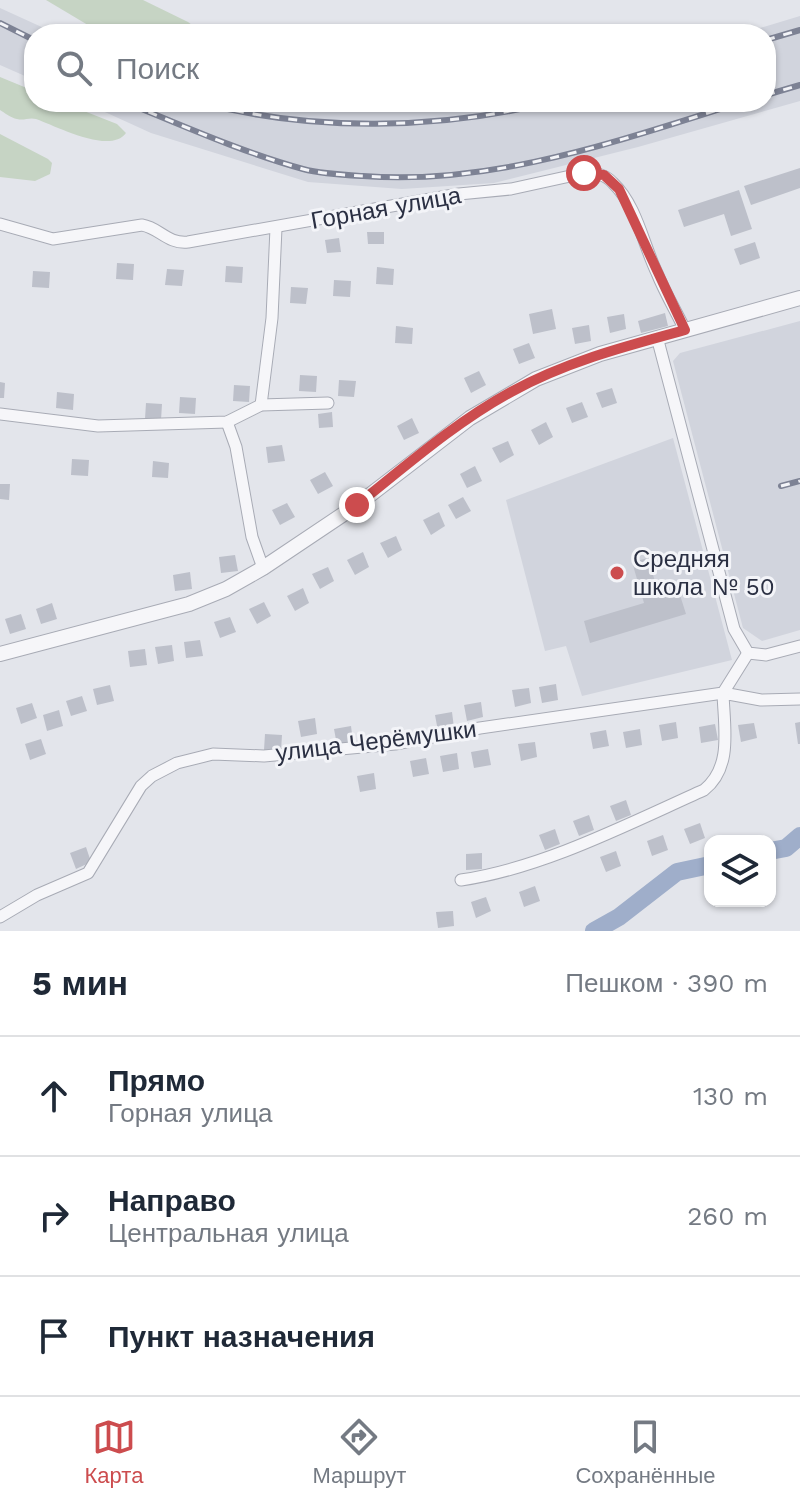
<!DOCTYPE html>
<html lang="ru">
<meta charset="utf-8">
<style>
:root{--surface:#fff;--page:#f6f6f7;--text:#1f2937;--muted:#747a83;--line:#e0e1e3;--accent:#cc4c4e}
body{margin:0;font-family:"Work Sans",sans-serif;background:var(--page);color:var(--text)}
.controls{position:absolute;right:24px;bottom:24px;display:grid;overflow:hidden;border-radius:16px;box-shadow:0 2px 6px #0004}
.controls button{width:72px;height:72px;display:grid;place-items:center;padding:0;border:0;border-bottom:2px solid var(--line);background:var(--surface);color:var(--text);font:40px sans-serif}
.stop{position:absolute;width:24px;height:24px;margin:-18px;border:6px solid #cc4c4e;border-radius:50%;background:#fff}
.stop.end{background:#cc4c4e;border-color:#fff;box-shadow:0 2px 8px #0008}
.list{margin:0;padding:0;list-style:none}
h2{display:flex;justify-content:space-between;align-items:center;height:104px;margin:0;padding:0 32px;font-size:34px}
h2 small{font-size:26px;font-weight:400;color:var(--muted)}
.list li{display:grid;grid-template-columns:52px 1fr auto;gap:24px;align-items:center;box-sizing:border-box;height:120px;padding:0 32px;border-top:2px solid var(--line)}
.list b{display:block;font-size:30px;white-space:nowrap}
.list p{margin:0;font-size:26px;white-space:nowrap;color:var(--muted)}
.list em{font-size:26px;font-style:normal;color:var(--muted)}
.icon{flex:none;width:44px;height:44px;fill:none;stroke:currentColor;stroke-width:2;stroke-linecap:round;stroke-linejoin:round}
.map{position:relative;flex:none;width:800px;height:931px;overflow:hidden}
.search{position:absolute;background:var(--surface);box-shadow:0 2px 6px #0004;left:24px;right:24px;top:24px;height:88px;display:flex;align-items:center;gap:20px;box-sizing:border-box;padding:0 28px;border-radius:32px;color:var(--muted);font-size:30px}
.sheet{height:464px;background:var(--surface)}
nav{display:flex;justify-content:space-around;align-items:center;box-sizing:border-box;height:112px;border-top:2px solid var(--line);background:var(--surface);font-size:22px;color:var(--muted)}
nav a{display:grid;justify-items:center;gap:4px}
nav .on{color:var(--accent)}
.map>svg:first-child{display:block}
</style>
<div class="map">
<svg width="800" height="931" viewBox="0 0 800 931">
<rect width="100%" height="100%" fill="#e3e5eb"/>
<g fill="#d1d4dd">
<polygon points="0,8 57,34 34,34 34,80 0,65"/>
<polygon points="800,16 800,101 638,147 494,183 402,189 308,182 151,133 83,102 289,102 341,107 405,108 445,102 766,102 766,34 740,34"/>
<polygon points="800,321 800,630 762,641 743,628 673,361 680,353"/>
<polygon points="673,438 732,660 582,696 566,646 545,651 506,500"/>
</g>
<g fill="#c6d4c4">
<polygon points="46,0 143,0 188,22 204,34 103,34"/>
<path d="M0 77 34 91V102H61L117 124 126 133C110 155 56 126 36 119 29 117 24 121 17 119 11 118 5 113 0 110Z"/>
<polygon points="0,134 48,159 52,163 50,174 35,181 0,177"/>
</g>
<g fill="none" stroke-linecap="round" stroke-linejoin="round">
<g stroke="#9faeca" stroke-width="18">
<polyline points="770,851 786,848 800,836"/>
<polyline points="594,931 619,917 677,872 710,865"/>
</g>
</g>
<g fill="#bdc0ca">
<polygon points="800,168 800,188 751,205 744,186"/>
<polygon points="739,190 752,229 731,236 724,214 684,227 678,210"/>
<polygon points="367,232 384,232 384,244 368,244"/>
<polygon points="339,238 341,252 327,253 325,240"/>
<polygon points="755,242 760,258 740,265 734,249"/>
<polygon points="117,263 134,264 133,280 116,279"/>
<polygon points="226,266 243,267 242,283 225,282"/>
<polygon points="377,267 394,269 393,285 376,284"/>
<polygon points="167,269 184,270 182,286 165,285"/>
<polygon points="33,271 50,272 49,288 32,287"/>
<polygon points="334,280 351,281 350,297 333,296"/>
<polygon points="291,287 308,288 306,304 290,303"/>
<polygon points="552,309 556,329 533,334 529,314"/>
<polygon points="665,313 668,326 641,333 638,321"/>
<polygon points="624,314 626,329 610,333 607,317"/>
<polygon points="589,325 591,341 575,344 572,328"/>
<polygon points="396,326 413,328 412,344 395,343"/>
<polygon points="529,343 535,358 519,364 513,349"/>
<polygon points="479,371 486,385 471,393 464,378"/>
<polygon points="300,375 317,376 316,392 299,391"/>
<polygon points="339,380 356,381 354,397 338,396"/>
<polygon points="0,382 5,383 4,398 0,398"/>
<polygon points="234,385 250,386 249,402 233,401"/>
<polygon points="612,388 617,403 602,408 596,393"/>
<polygon points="57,392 74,394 73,410 56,408"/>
<polygon points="180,397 196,398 195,414 179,413"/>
<polygon points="582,402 588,417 572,423 566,408"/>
<polygon points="146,403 162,404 161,420 145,419"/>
<polygon points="332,412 333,427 319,428 318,414"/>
<polygon points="412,418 419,433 404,440 397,426"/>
<polygon points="546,422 553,437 539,445 531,430"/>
<polygon points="508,441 514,455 500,463 492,448"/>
<polygon points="282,445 285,461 268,463 266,447"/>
<polygon points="72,459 89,460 88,476 71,475"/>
<polygon points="153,461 169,463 168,478 152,477"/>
<polygon points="475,466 482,481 467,488 460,474"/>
<polygon points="325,472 333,486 318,494 310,480"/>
<polygon points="0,484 10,484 9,500 0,499"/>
<polygon points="463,497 471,511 456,519 448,505"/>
<polygon points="287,503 295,517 280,525 272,510"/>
<polygon points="439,512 445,526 431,535 423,520"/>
<polygon points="396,536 402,550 388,558 380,543"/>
<polygon points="363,552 369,567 355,575 347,560"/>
<polygon points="235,555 238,571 221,573 219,557"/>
<polygon points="648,558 660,598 679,592 686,614 590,643 584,621 644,603 632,562"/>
<polygon points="328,567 334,581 320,589 312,574"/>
<polygon points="190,572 192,589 175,591 173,575"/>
<polygon points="303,588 309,603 295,611 287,596"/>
<polygon points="264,602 271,616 257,624 249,609"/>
<polygon points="52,603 57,619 41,624 36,609"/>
<polygon points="21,614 26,629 10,634 5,619"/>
<polygon points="230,617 236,632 220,638 214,622"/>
<polygon points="200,640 203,656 186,658 184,642"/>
<polygon points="172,645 174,661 158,664 155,647"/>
<polygon points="145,649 147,665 130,667 128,651"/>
<polygon points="556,684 558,700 542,703 539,687"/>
<polygon points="110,685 114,701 97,705 93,689"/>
<polygon points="529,688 531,703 515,707 512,690"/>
<polygon points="82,696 87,711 71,716 66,701"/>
<polygon points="481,702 483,717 467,721 464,705"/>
<polygon points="32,703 37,718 21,724 16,708"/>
<polygon points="59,710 63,726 47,731 43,715"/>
<polygon points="452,712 454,728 438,731 435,715"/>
<polygon points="315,718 317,734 301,737 298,721"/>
<polygon points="676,722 678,738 662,741 659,725"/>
<polygon points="800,722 800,744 798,744 795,723"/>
<polygon points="754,723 757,738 741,742 738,725"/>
<polygon points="715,724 718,740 701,743 699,727"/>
<polygon points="351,726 353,742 337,745 334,729"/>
<polygon points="640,729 642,745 626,748 623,732"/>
<polygon points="606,730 609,746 593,749 590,733"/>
<polygon points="265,734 282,735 281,751 264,750"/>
<polygon points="41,739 46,754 30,760 25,744"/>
<polygon points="535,742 537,757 521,761 518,744"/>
<polygon points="488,749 491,765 474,768 471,752"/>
<polygon points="457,753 459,769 443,772 440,756"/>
<polygon points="426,758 429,774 413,777 410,761"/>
<polygon points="374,773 376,789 360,792 357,776"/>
<polygon points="626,800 631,815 616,821 610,806"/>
<polygon points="589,815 594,830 579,836 573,821"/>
<polygon points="700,823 705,838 690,844 684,829"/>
<polygon points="555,829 560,844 545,850 539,835"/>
<polygon points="663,835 668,850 652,856 647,841"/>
<polygon points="86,847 91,862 76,869 70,853"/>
<polygon points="616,851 621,866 606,872 600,857"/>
<polygon points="482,853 482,869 466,870 466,854"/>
<polygon points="535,886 540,901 524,907 519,892"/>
<polygon points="486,897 491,911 476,918 471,902"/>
<polygon points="453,911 454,926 438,928 436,912"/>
</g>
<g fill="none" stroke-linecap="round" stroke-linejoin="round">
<defs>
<g id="minor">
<path d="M0 224 53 239 142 225C160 228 167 244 188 242L459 194 511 189 584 173C596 173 605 174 613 183 637 206 643 244 657 273 665 293 676 311 685 330"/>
<polyline points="657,337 734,629 748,653 766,655 800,646"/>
<polyline points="261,405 272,318 276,228"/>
<polyline points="0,414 98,426 227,422 261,405 328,403"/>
<polyline points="227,422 236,447 252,537 263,568"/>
<path d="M461 880C543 868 628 824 704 790 733 767 724 727 723 693L761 700 800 699"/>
<polyline points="0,917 37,895 88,873 141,786 152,776 177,763 213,754 264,756 395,744 480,728 723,693 748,653"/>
</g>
<polyline id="tertiary" points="0,654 189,604 226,589 263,568 357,505 470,418 536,379 600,354 800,298"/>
</defs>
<use href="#minor" stroke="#a8abb5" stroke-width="13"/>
<use href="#tertiary" stroke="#a8abb5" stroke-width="16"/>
<use href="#minor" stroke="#f6f6f9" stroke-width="11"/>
<use href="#tertiary" stroke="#f6f6f9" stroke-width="14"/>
<defs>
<g id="rail">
<polyline points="0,23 34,40"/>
<polyline points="766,40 800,30"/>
<polyline points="766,95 800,85"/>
<path d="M200 102C308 132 442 130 550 102"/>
<path d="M132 105C188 128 245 153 303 169 322 174 344 175 363 176 494 186 620 140 743 102"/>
<polyline points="781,486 800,481"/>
</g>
</defs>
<use href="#rail" stroke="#7d8294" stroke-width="6"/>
<use href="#rail" stroke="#f3f4f8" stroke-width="3" stroke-dasharray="9" stroke-linecap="butt"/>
</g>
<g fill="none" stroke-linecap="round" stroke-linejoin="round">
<path stroke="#cc4c4e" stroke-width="10" d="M357 505C407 465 456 422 511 392 565 362 626 346 685 330L619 189 604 175 584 173"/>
</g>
<circle fill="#cc4c4e" stroke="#f3f4f8" stroke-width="3" cx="617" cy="573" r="8"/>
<g text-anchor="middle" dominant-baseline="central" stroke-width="6" stroke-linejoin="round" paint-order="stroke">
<g font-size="24" fill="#2b3043" stroke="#f3f4f8">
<text transform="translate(386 208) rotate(-10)">Горная улица</text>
<text transform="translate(376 741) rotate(-7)">улица Черёмушки</text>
</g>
<g font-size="24" fill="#2b3043" stroke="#f3f4f8" text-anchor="start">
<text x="633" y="559">Средняя<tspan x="633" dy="28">школа № 50</tspan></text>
</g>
</g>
</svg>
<div class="controls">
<button><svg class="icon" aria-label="layers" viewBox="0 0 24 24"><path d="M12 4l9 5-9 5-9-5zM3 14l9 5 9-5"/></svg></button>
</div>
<div class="stop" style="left:584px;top:173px"></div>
<div class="stop end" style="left:357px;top:505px"></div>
<div class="search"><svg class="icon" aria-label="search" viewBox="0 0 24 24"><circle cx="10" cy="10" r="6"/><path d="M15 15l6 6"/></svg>Поиск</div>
</div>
<section class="sheet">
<h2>5 мин<small>Пешком · 390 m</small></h2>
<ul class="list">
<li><svg class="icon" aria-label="ahead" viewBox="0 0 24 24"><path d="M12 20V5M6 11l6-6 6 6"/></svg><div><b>Прямо</b><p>Горная улица</p></div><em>130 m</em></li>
<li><svg class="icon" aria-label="right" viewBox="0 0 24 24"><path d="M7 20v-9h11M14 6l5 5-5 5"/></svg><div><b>Направо</b><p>Центральная улица</p></div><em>260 m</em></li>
<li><svg class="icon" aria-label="arrive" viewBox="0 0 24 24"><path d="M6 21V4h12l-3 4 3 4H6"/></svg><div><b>Пункт назначения</b></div></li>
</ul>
</section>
<nav>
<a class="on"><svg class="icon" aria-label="map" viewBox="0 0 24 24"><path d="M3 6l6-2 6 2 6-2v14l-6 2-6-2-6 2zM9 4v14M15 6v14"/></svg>Карта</a>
<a><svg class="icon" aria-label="directions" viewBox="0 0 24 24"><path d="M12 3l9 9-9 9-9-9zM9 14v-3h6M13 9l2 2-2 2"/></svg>Маршрут</a>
<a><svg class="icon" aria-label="saved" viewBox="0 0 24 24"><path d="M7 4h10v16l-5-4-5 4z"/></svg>Сохранённые</a>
</nav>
